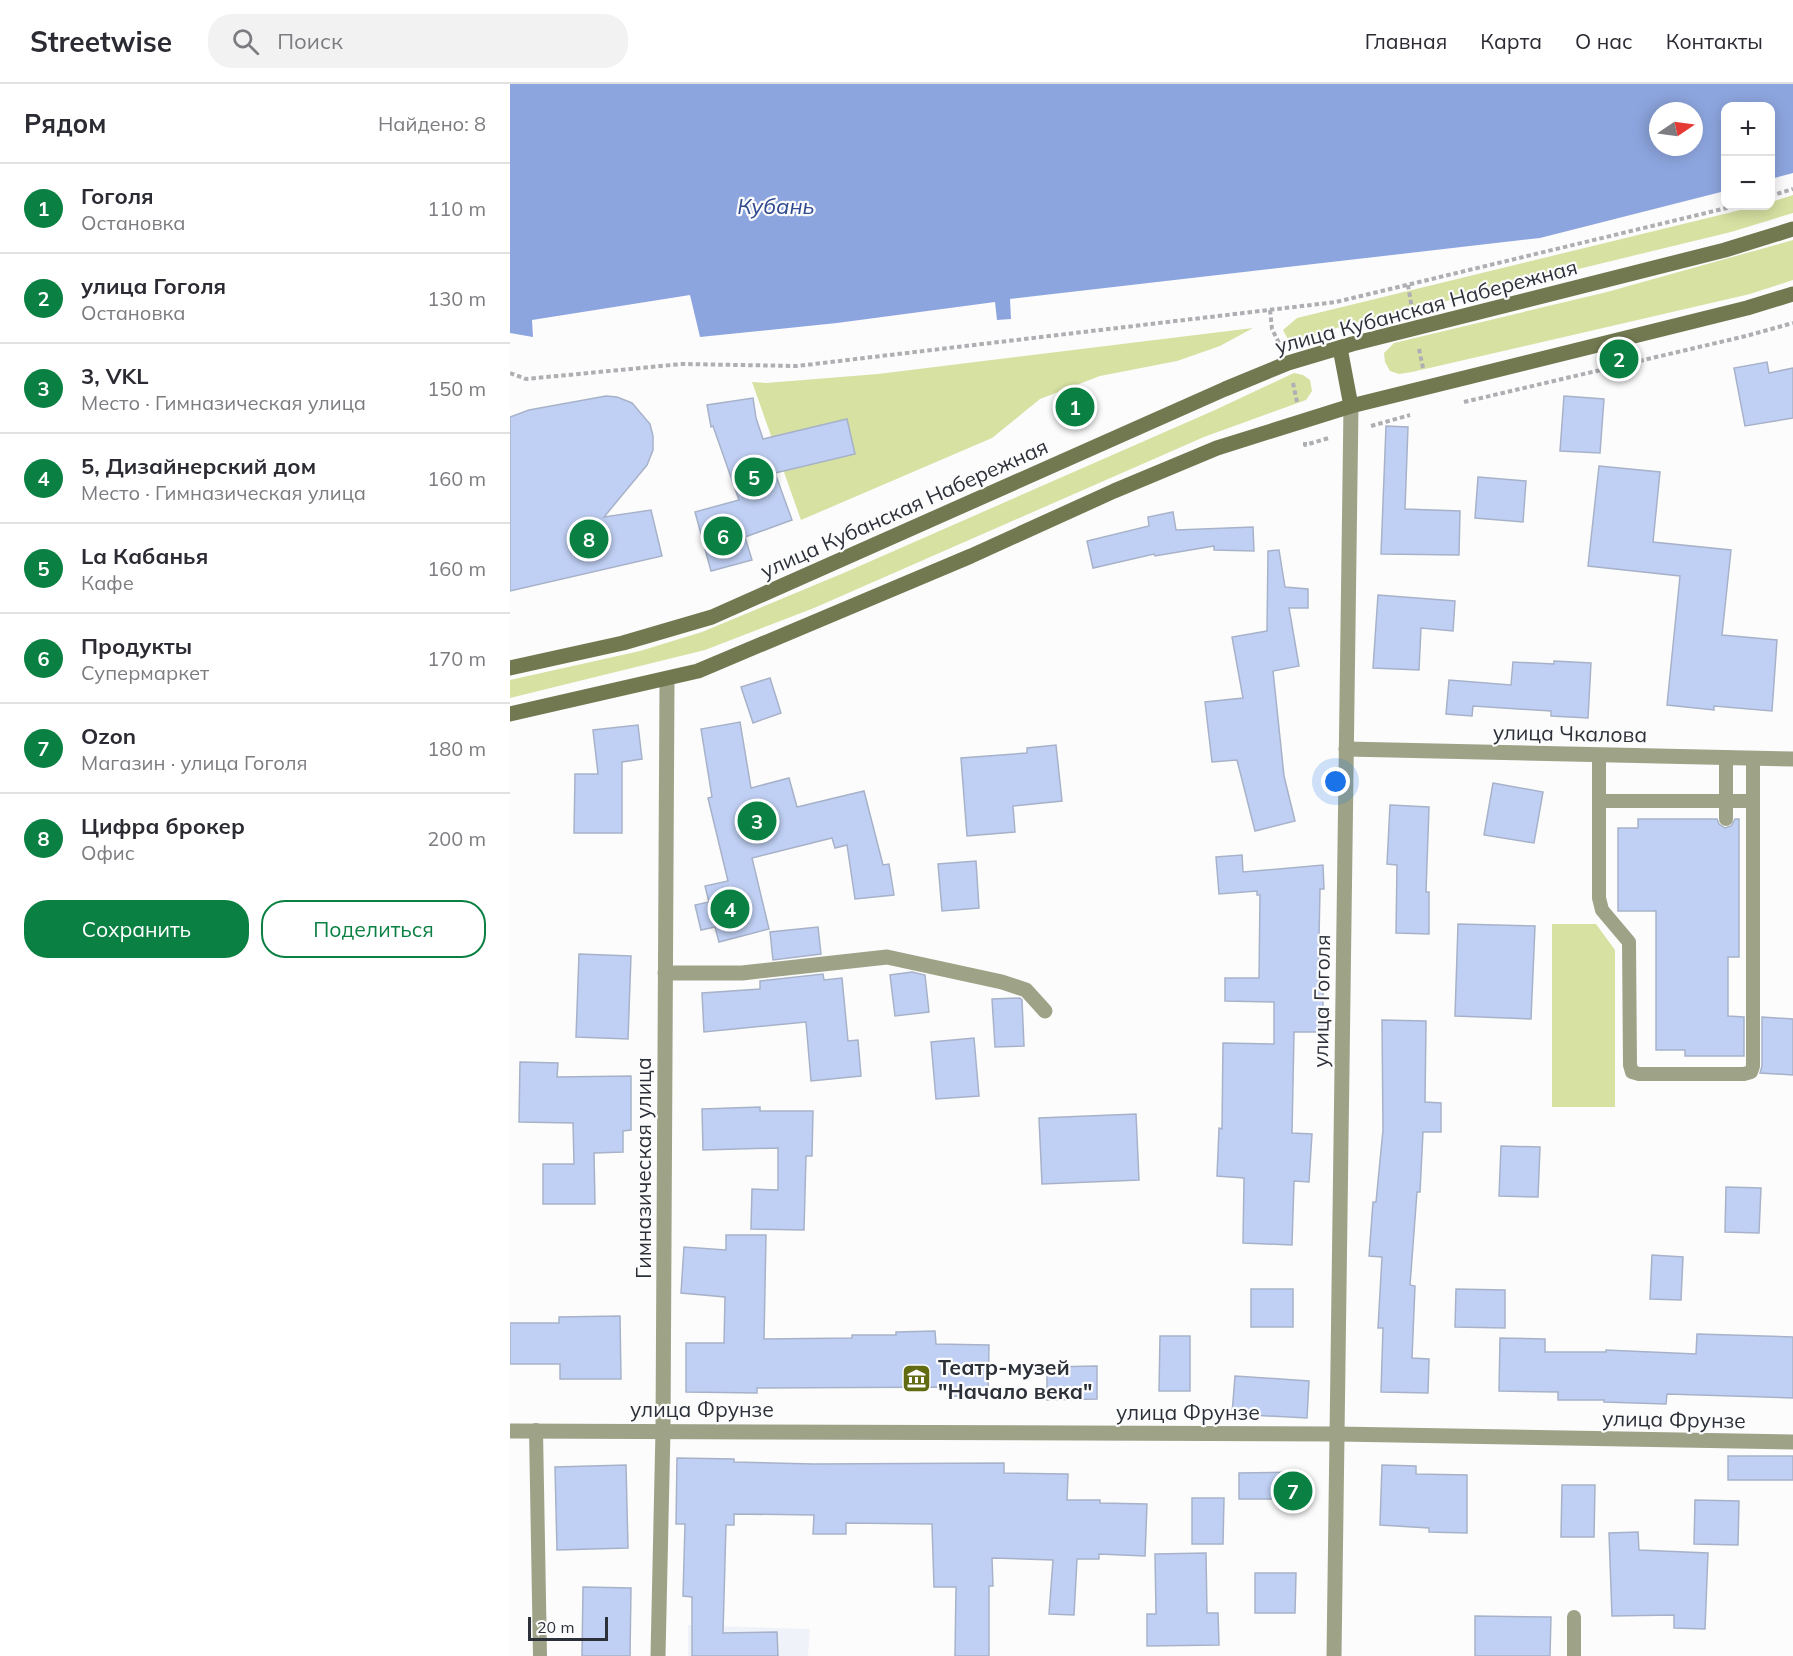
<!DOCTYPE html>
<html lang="ru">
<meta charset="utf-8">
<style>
:root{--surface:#fff;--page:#f2f2f3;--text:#2b2b33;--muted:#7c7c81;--line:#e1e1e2;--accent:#0b8043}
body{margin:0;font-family:Mulish,sans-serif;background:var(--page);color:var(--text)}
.controls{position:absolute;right:18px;top:18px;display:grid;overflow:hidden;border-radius:12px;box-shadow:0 3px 15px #0003}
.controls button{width:54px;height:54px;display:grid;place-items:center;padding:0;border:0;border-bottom:2px solid var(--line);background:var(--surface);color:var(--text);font:30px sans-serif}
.compass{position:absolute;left:1139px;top:18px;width:54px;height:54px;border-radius:50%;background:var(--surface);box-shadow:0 3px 15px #0003;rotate:77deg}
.scale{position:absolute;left:18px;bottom:15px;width:80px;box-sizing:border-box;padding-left:6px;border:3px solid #2c3039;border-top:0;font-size:16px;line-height:21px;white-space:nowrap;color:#2c3039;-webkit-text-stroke:4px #fcfcfc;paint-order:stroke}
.you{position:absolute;left:826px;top:698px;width:21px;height:21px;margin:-15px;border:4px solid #fff;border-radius:50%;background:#1a73e8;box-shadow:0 0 0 9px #1a73e833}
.badge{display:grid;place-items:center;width:39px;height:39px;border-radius:50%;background:var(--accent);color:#fff;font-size:20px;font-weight:700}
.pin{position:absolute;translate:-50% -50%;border:3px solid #fff;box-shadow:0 2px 6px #0006}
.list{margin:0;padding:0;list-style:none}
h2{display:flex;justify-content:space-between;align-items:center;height:78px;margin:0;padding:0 24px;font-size:26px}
h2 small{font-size:20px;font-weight:400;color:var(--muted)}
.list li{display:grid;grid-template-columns:39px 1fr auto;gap:18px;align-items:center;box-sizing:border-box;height:90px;padding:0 24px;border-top:2px solid var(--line)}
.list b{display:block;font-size:22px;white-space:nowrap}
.list p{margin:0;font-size:20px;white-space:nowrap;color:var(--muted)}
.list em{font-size:20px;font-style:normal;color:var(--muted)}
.actions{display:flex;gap:12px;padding:18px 24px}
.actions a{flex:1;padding:14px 0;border:2px solid var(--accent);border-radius:24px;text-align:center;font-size:21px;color:var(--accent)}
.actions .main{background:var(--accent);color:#fff}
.icon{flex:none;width:33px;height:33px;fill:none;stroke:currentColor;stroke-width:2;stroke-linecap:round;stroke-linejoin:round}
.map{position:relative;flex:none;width:1283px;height:1572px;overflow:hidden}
header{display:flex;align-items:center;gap:36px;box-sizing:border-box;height:84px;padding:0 30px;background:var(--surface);border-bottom:2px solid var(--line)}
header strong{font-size:28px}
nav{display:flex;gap:33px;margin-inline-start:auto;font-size:21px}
.search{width:420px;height:54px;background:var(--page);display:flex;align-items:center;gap:15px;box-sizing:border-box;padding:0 21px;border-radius:24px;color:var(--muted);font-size:22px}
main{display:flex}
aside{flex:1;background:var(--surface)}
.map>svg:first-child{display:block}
</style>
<header>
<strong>Streetwise</strong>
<div class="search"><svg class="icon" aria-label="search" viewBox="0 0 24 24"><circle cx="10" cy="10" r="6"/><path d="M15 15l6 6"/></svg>Поиск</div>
<nav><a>Главная</a><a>Карта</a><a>О нас</a><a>Контакты</a></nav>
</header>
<main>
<aside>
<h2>Рядом<small>Найдено: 8</small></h2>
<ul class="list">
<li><span class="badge">1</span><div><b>Гоголя</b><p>Остановка</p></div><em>110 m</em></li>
<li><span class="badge">2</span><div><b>улица Гоголя</b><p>Остановка</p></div><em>130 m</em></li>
<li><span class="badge">3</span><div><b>3, VKL</b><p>Место · Гимназическая улица</p></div><em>150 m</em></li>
<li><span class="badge">4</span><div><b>5, Дизайнерский дом</b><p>Место · Гимназическая улица</p></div><em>160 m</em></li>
<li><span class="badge">5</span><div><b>La Кабанья</b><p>Кафе</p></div><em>160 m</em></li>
<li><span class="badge">6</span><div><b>Продукты</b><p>Супермаркет</p></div><em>170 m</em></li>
<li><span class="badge">7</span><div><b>Ozon</b><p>Магазин · улица Гоголя</p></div><em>180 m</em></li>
<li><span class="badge">8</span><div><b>Цифра брокер</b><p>Офис</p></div><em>200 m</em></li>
</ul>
<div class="actions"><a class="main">Сохранить</a><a>Поделиться</a></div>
</aside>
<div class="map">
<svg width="1283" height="1572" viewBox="0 0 1283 1572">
<rect width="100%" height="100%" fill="#fcfcfc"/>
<polygon fill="#eff2f9" points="178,1541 300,1545 298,1572 178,1572"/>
<g fill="#d6e1a2">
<polygon points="1283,111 1283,129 1221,148 833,242 780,259 773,246 787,234 1247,122 1260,122 1261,118"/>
<polygon points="1283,156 1283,196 1240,210 902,288 889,290 880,287 875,278 874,269 884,259 1097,208"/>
<polygon points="743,244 710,262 667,277 590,292 530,315 482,354 291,436 242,298 256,299 368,290"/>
<polygon points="784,289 793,291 800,296 802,307 796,316 694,353 304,524 195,566 0,614 0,596 130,567 192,548 336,488 705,326"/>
<polygon points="1042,840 1086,840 1105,866 1105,1023 1042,1023"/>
</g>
<path fill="#8da5de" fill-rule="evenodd" d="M0 0H1283V89L1261 95 1260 22H1216L1215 107 1030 154 500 215 501 235 487 236 485 218 327 239 190 253 180 211 22 236 23 253 0 249ZM1148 27H1184V63H1148Z"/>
<g fill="#c0d0f4" stroke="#a7b2c9" stroke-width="1.5">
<polygon points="1257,278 1259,289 1283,284 1283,334 1235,342 1224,284"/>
<polygon points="96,312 107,313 122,319 140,340 143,352 143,366 137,381 94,433 141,426 152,472 0,507 0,333 19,326"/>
<polygon points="1054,312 1094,315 1090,369 1050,367"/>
<polygon points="243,314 246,334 253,355 337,335 345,370 265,389 282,436 235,453 242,476 201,487 185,428 229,416 203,342 201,343 197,321"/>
<polygon points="876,342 898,343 895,425 950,427 949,471 871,470"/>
<polygon points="1089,382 1150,388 1143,458 1221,466 1212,551 1267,556 1262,627 1204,622 1204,626 1157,621 1170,492 1078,482"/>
<polygon points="968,393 1016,397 1013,438 965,434"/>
<polygon points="663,428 666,446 743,443 744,467 704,466 704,462 645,472 644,470 583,484 577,457 639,442 638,433"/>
<polygon points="769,466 775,503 798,505 798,524 779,524 789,582 763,587 774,692 785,737 745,747 727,676 702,678 695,618 733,614 722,553 757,547 758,467"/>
<polygon points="868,511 945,517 943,547 911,544 909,586 863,584"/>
<polygon points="1044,577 1081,579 1078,634 1041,632 1041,627 963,622 962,632 936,630 939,596 1001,601 1003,578 1044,580"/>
<polygon points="260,594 271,629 243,639 231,603"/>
<polygon points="230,638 241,704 279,694 287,723 354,707 373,781 379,780 384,811 345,815 337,761 325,764 322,754 242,774 259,845 209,858 205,843 191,846 185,821 199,818 195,802 218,797 198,714 202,713 191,645"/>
<polygon points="128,641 132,675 112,678 112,749 64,749 65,690 88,690 83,646"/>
<polygon points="546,661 552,717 503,722 505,748 457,752 451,674 517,669 517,664"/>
<polygon points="983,699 1033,708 1024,759 974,751"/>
<polygon points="880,721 919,723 916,808 919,808 919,850 886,849 887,781 877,780"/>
<polygon points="1128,735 1207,735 1209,740 1215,744 1221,742 1225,735 1229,735 1229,873 1218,873 1218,932 1234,933 1234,972 1175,972 1175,966 1146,966 1146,827 1108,827 1108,744 1128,744"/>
<polygon points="732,771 733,788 813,781 814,805 810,805 808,904 813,904 813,948 784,948 782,1049 802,1050 799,1098 784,1097 782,1161 733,1159 734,1094 707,1092 709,1044 712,1045 713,959 764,960 764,918 715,917 715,894 749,894 750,811 747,811 747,807 709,810 706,773"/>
<polygon points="466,777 469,824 432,827 428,780"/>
<polygon points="948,840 1025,842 1021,935 945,932"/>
<polygon points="308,843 311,870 263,876 260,848"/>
<polygon points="69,870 121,872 118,955 66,953"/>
<polygon points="402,888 415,891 419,928 385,932 380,891"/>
<polygon points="313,890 314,896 332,894 338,957 348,956 351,992 301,997 296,938 194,948 192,909 250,905 250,897"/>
<polygon points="510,914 512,916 514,962 485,963 482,915"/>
<polygon points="1252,933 1283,935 1283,991 1250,989 1252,982"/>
<polygon points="872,936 916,937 915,1018 931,1019 931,1048 913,1048 910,1108 907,1108 900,1201 905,1202 902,1274 919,1275 918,1309 871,1308 873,1244 868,1244 872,1173 859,1172 863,1118 866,1118 873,1046"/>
<polygon points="464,954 469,1012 426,1015 421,958"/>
<polygon points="10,978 48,979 47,993 121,992 121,1046 113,1047 113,1068 84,1069 85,1120 33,1120 33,1080 64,1080 63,1039 9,1038"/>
<polygon points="250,1023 250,1027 303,1027 302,1072 296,1072 294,1146 241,1145 242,1105 268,1106 268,1064 193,1066 192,1025"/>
<polygon points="626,1030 629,1096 532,1100 529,1034"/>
<polygon points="991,1062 1030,1063 1028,1113 989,1112"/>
<polygon points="1216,1103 1251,1104 1249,1149 1215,1148"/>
<polygon points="216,1151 256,1151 254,1255 342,1254 342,1251 386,1251 386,1248 425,1247 426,1260 479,1261 478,1313 442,1312 442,1303 247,1304 247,1309 176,1308 176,1259 214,1259 215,1213 171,1209 174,1163 216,1166"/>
<polygon points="1142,1171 1173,1173 1171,1216 1140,1215"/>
<rect x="741" y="1205" width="42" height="38"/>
<polygon points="946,1205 995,1206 995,1244 945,1243"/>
<polygon points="110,1232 111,1295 50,1295 50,1280 0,1280 0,1239 49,1239 49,1233"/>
<polygon points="1187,1250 1283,1253 1283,1314 1157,1310 1156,1320 1094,1318 1094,1316 1048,1316 1048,1308 989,1307 990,1254 1035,1255 1035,1268 1096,1268 1096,1266 1186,1270"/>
<polygon points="650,1252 680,1252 680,1307 649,1307"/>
<polygon points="587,1282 587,1315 537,1316 537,1283"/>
<polygon points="725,1292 799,1297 797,1334 722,1330"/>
<rect x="1218" y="1372" width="65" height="24"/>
<polygon points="167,1374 224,1375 224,1378 304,1380 494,1379 494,1389 558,1390 557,1416 590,1416 590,1419 637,1420 635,1472 589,1470 589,1475 567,1475 564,1531 539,1530 543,1476 482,1474 483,1502 479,1502 479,1572 445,1572 446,1503 424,1503 422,1440 336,1439 336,1450 303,1450 304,1431 224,1430 224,1441 216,1441 213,1549 267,1548 268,1572 182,1572 182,1513 173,1512 175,1440 166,1440"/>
<polygon points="116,1381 118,1464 47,1466 45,1383"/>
<polygon points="872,1381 906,1382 906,1390 957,1391 957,1449 919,1448 919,1444 870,1441"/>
<polygon points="791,1388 791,1415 729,1415 729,1389"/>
<polygon points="1052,1401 1085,1401 1084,1453 1051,1453"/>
<polygon points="682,1414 714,1414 713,1460 682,1460"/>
<polygon points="1185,1416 1229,1417 1228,1461 1184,1460"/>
<polygon points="1128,1448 1129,1466 1198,1469 1195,1545 1164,1544 1164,1531 1102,1532 1099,1449"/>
<polygon points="696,1469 697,1529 708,1529 709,1561 637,1562 637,1530 646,1530 645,1470"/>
<polygon points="745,1489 786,1489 785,1529 745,1529"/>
<polygon points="73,1503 121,1504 120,1572 72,1572"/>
<polygon points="965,1532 1041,1533 1040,1572 965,1572"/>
</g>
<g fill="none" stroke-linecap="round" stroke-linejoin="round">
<g stroke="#adafb2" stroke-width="4" stroke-dasharray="4.5 3" stroke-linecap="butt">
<polyline points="1260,112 1283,105"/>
<polyline points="898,201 902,225"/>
<polyline points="760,226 762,245 770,261"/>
<polyline points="909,265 913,284"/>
<polyline points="0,289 16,295 172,280 287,282 826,218 1225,122"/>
<polyline points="783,299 787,318"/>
<polyline points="954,318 1236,252 1283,239"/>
<polyline points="861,342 900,331"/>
<polyline points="795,358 795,361 819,354"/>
</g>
<g stroke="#9ea388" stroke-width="14">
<polyline points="1089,671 1089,814 1092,826 1119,858 1120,981 1122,988 1129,990 1234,990 1241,988 1243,982 1243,674"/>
<polyline points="1216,673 1216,735"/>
<polyline points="1089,717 1243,717"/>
<polyline points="26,1346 30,1572"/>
<polyline points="1064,1533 1064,1572"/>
</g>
<polyline stroke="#9ea388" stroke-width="15" points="155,889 232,889 377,873 492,898 516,906 535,927"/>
<g stroke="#9ea388" stroke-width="15">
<polyline points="836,665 1283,675"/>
<polyline points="0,1347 827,1350 1283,1358"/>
<polyline points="148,1572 153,1346 157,596"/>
<polyline points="824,1572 841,322"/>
</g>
<g stroke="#727950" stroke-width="15">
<polyline points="830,264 841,322"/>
<polyline points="0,584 113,559 202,533 715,305 778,279 842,260 1215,166 1283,145"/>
<polyline points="0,630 188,587 461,472 604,407 707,364 841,322 1237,224 1283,210"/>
</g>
</g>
<defs>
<symbol id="museum-square" viewBox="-11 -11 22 22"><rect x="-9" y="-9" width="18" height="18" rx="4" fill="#616b12" stroke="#fcfcfc"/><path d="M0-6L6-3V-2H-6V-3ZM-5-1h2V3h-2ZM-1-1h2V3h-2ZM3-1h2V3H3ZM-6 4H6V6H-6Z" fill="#fff"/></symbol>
</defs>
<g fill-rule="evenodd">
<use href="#museum-square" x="390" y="1278" width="33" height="33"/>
</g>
<g text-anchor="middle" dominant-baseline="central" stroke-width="4.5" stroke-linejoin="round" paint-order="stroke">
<g font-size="21" fill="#2c3039" stroke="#fcfcfc">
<text transform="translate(916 222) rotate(-15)">улица Кубанская Набережная</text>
<text transform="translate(394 424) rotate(-24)">улица Кубанская Набережная</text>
<text transform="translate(1060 649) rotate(1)">улица Чкалова</text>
<text transform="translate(811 917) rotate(-89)">улица Гоголя</text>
<text transform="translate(133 1084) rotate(-90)">Гимназическая улица</text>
<text x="192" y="1325">улица Фрунзе</text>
<text x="678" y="1328">улица Фрунзе</text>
<text transform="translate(1164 1335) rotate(1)">улица Фрунзе</text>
</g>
<g font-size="21" font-weight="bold" fill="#2c3039" stroke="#fcfcfc" text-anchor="start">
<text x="428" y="1283">Театр-музей<tspan x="428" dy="24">"Начало века"</tspan></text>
</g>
<g font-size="22" font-style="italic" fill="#314a8f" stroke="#fcfcfc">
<text x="266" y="122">Кубань</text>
</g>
</g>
</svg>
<div class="controls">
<button>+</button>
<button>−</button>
</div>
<svg class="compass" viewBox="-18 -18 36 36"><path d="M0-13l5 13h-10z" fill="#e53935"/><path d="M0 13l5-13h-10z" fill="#7c7c81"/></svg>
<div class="scale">20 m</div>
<div class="you"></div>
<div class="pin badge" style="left:565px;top:323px">1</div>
<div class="pin badge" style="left:1109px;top:275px">2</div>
<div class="pin badge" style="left:247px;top:737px">3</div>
<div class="pin badge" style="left:220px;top:825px">4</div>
<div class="pin badge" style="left:244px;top:393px">5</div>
<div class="pin badge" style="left:213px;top:452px">6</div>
<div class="pin badge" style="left:783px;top:1407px">7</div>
<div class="pin badge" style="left:79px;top:455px">8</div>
</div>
</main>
